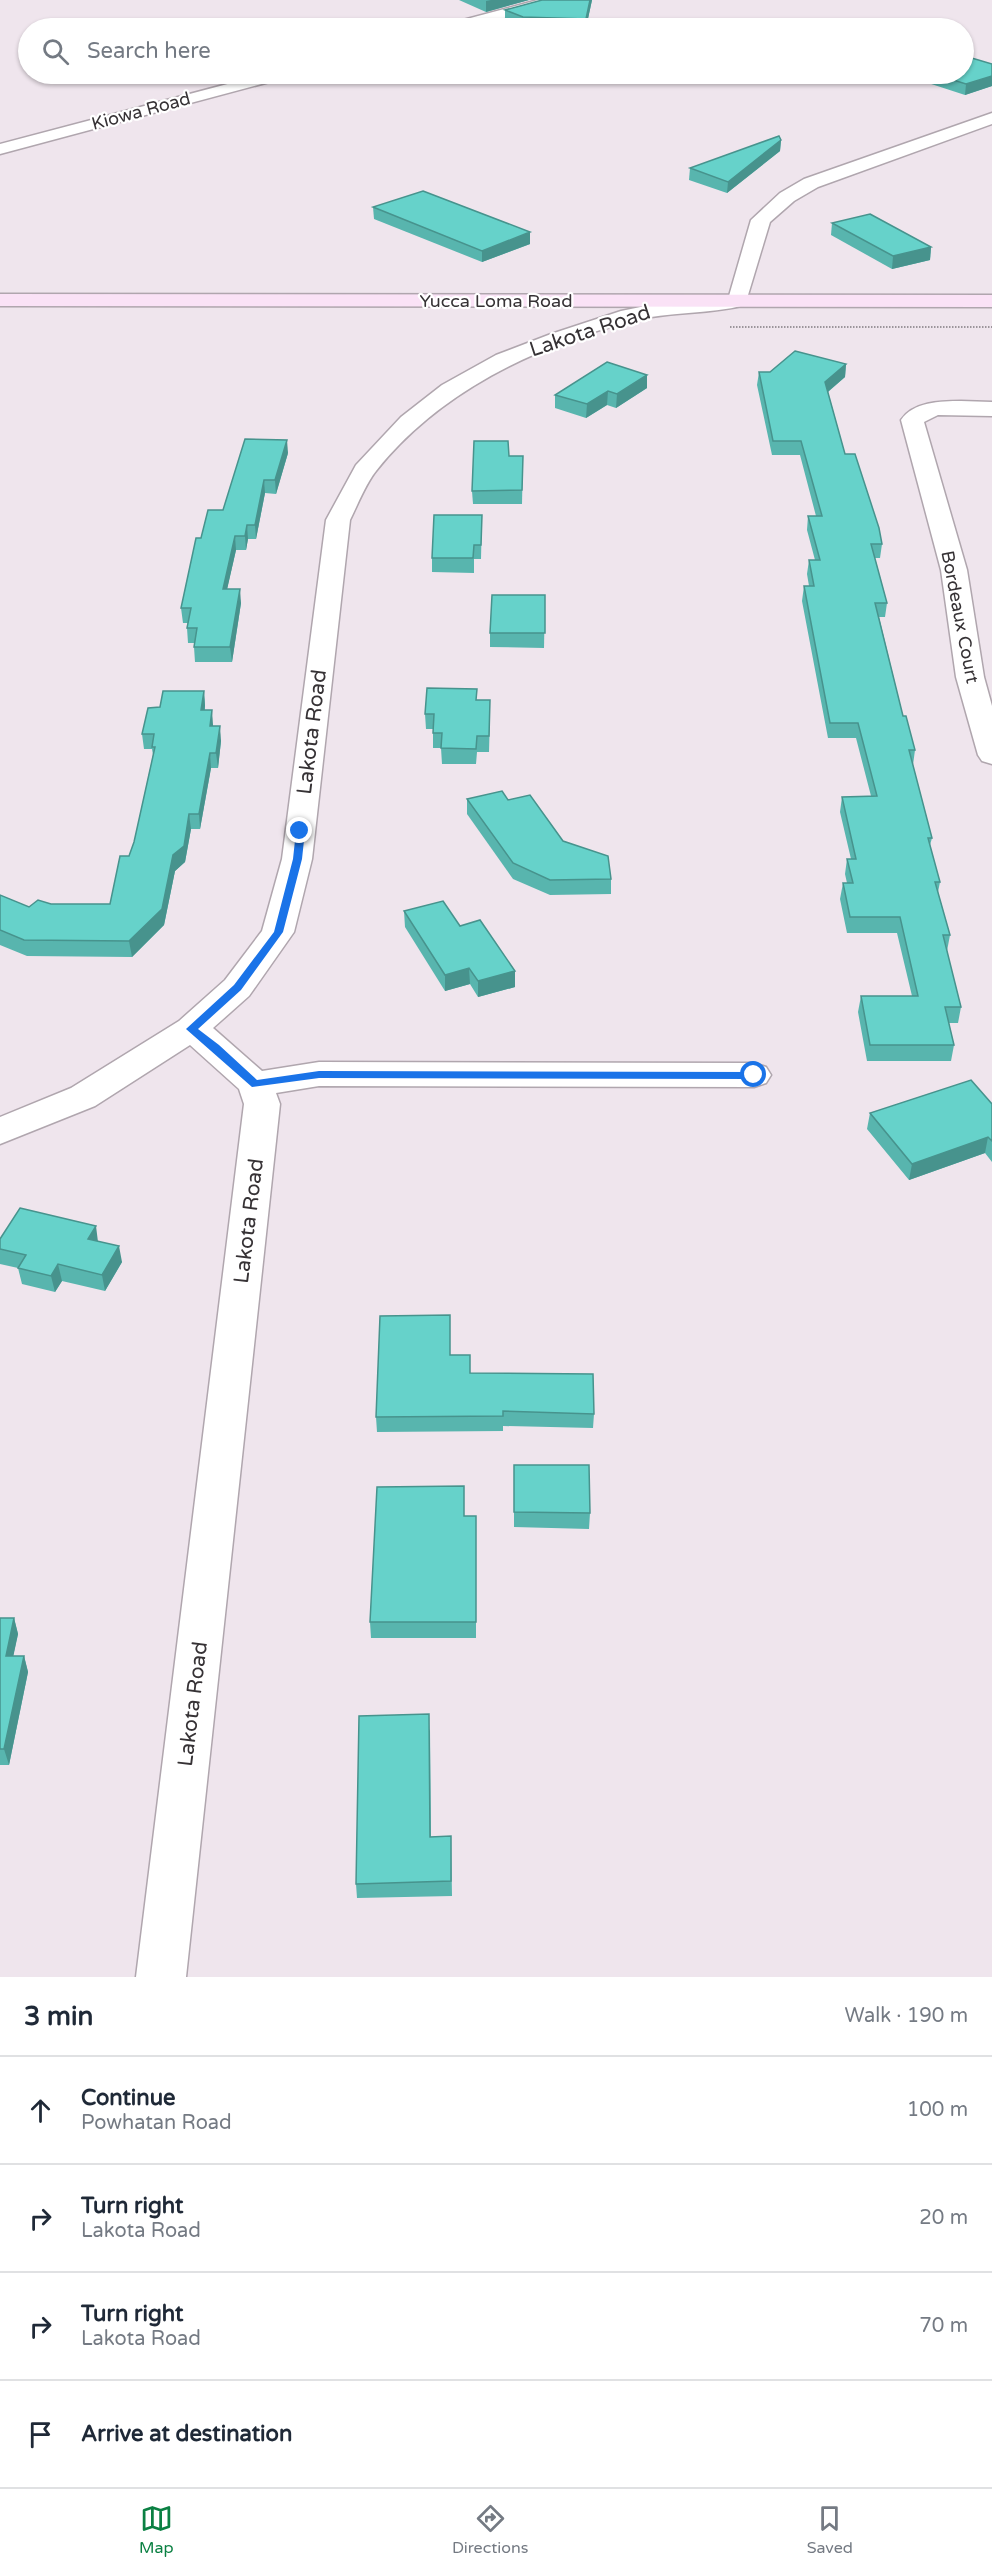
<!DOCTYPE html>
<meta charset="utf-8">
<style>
:root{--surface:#fff;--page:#f2f2f3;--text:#1f2937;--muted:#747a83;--line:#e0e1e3;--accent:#0b8043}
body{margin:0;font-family:"Varela Round",sans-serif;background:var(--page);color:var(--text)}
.stop{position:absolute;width:18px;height:18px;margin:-14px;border:4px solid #1a73e8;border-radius:50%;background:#fff}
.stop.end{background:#1a73e8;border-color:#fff;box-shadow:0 2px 6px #0008}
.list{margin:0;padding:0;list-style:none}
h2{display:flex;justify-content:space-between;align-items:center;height:78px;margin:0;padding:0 24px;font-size:26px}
h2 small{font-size:20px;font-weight:400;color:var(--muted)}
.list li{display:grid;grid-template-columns:39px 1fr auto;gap:18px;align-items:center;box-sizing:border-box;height:108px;padding:0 24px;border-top:2px solid var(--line)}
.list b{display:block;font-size:22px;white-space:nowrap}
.list p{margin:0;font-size:20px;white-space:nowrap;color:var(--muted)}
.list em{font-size:20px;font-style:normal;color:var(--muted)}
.icon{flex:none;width:33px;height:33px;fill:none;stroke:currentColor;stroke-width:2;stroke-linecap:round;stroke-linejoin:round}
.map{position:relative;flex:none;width:992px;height:1977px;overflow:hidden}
.search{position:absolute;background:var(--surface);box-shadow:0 2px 4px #0004;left:18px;right:18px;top:18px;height:66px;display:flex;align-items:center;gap:15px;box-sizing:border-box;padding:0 21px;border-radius:33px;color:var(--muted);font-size:22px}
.sheet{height:510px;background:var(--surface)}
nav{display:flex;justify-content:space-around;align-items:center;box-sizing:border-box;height:84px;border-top:2px solid var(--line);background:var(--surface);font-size:16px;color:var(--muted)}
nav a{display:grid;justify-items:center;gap:3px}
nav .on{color:var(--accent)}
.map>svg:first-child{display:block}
</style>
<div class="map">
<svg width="992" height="1977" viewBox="0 0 992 1977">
<rect width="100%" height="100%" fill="#efe5ed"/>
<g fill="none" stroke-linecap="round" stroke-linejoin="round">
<defs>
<g id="minor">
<path d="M992 113V124L818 187 794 201 770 222 745 305C708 315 669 311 632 321 535 346 439 392 376 471 365 485 358 504 350 520L312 859 294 932 249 996 213 1028 262 1071 319 1062 754 1063 766 1067 771 1075 766 1083 754 1087 319 1086 276 1093 280 1104 186 1977H136L244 1104 239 1089 190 1045 95 1106 0 1144V1117L71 1088 179 1021 225 980 262 931 282 859 326 520 356 465 401 417 442 385 496 355 551 334 621 311 665 302 729 296 751 220 780 193 804 179Z"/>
<path d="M961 401 992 402V416L938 415 924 422 967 570 984 677 992 706V764L982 761 978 755 956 677 941 570 901 420C913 402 940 401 961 401Z"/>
</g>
<g id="tertiary">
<polygon points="538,0 564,0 561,3 466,28 442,28 444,25"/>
<polygon points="265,74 290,74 288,77 0,154 0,144"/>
</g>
<polygon id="secondary" points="0,294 992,295 992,307 0,306"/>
</defs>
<use href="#minor" stroke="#b0a6ae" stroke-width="3"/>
<use href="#tertiary" stroke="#b0a6ae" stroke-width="3"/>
<use href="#secondary" stroke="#b0a6ae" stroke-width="3"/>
<polyline stroke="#9c959b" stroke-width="2" stroke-dasharray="1.5 1.5" stroke-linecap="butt" points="730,327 992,327"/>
<use href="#minor" fill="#fff" fill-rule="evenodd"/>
<use href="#tertiary" fill="#fff" fill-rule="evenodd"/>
<use href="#secondary" fill="#fae2f6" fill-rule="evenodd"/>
</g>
<g fill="#58b5ae">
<polygon points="459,0 529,0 486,12"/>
<polygon points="592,0 586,28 523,27 505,20 505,10"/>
<polygon points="992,64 992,86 965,95 922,81 923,74 963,74"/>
<polygon points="781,140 780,151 727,193 689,180 690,168"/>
<polygon points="373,207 530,244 482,262 374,219"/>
<polygon points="832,223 931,247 930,260 892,269 831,235"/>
<polygon points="846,364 845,377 828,392 845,454 882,544 880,558 875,558 887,603 885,617 879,617 903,716 915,750 913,765 932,838 930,845 940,882 938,892 950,935 947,951 961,1007 958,1023 949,1023 954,1045 951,1061 867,1061 858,1012 861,996 912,996 897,933 847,933 840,899 843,883 847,883 845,874 847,859 851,859 840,812 842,797 871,796 856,738 828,738 802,601 804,586 809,586 807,574 809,560 815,560 807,530 808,516 816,516 800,455 772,455 757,385 759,372 770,372"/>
<polygon points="647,388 616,408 607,405 586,418 555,408 555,395"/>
<polygon points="288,453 276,494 265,493 256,539 248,539 246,550 236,550 227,589 241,603 232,662 195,662 194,647 195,643 188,643 187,628 188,623 183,623 181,608 201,538 223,510"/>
<polygon points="509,456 523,456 522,504 473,504 472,491"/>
<polygon points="482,515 481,559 474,559 474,573 432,572 432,558"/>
<polygon points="545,595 544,648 490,647 490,633"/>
<polygon points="204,691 205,706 205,710 221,741 218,768 211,768 200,829 191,829 185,862 175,871 164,925 132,957 27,956 0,945 0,895 29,907 51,904 110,904 129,856 134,842 153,755 152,749 144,749 142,734 160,707"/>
<polygon points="477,700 490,715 489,752 477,752 476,764 442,764 441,748 433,748 433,729 426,729 425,714"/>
<polygon points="467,799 508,800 563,841 611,879 611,894 550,895 513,879 467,814"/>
<polygon points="404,911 460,926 515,971 515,987 478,997 470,984 445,991 405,927"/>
<polygon points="992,1104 992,1162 985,1153 909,1180 867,1129 870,1113"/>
<polygon points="0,1239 98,1241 122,1262 105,1291 62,1281 55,1292 22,1284 18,1268 0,1264"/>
<polygon points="470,1373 594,1414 593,1428 503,1426 503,1431 377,1432 376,1417"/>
<polygon points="514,1465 590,1513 589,1529 514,1527"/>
<polygon points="464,1516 476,1516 476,1638 371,1638 370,1622"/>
<polygon points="0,1618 14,1618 18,1634 13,1656 24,1656 28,1672 9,1765 0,1765"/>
<polygon points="430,1729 431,1837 451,1836 452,1896 357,1898 356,1884"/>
</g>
<g fill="#47938d">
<polygon points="491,0 529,0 486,12 486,1"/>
<polygon points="590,0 592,0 586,28 586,19"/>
<polygon points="992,76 992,86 965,95 966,84"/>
<polygon points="781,140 780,151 727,193 728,182"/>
<polygon points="530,232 530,244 482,262 482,251"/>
<polygon points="931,247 930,260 892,269 893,256"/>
<polygon points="846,364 845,377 824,395 825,382"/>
<polygon points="647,375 647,388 616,408 617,394"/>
<polygon points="608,391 607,405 586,418 587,404"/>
<polygon points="287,440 288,453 276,494 275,480"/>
<polygon points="264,480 265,493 256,539 255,525"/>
<polygon points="247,525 248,539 246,550 245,536"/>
<polygon points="235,536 236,550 224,603 223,589"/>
<polygon points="240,589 241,603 232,662 230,647"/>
<polygon points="204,691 205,706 202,725 201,710"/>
<polygon points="212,710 213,725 211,741 210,726"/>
<polygon points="220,726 221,741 218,768 216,753"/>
<polygon points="210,753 211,768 200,829 199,814"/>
<polygon points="189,814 191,829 185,862 175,871 164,925 132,957 129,941 173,855"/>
<polygon points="469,968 470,984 445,991 445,975"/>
<polygon points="515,971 515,987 478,997 478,981"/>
<polygon points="988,1137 985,1153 909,1180 912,1164"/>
<polygon points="96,1226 98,1242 88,1239"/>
<polygon points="119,1246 122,1262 105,1291 102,1275"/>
<polygon points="58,1264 62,1281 55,1292 51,1276"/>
<polygon points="14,1618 18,1634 10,1672 6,1656"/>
<polygon points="24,1656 28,1672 9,1765 4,1749"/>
</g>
<g fill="#66d2ca" stroke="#47938d" stroke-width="1.5">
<polygon points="542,0 590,0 586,19 523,17 505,10"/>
<polygon points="965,56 992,64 992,76 966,84 934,74 963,74 963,57"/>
<polygon points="779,136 781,140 728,182 690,168"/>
<polygon points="423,191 530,232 482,251 373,207"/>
<polygon points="870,214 931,247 893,256 832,223"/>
<polygon points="795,351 846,364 825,382 845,454 855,454 879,528 882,544 871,544 887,603 875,603 903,716 906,716 915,750 909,750 932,838 928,838 940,882 935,882 950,935 943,935 961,1007 945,1007 954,1045 870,1045 861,996 918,996 900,917 850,917 843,883 853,883 847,859 856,859 842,797 877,796 858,723 830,723 804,586 814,586 809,560 820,560 808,516 822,516 801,441 773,441 759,372 770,372"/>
<polygon points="607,362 647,375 617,394 608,391 587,404 555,395"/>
<polygon points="245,439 287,440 275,480 264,480 255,525 247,525 245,536 235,536 223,589 240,589 230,647 194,647 197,628 187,628 191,608 181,608 196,538 201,538 208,510 223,510"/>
<polygon points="474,441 508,441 509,456 523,456 522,490 472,491"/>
<polygon points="434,515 482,515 481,545 474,545 473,558 432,558"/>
<polygon points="492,595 545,595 545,633 490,633"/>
<polygon points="427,688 477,689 476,700 490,700 489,736 477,736 476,749 441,748 442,733 433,733 434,714 425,714"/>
<polygon points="163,691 204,691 201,710 212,710 210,726 220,726 216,753 210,753 199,814 189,814 184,846 173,855 162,909 129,941 24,940 0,930 0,895 29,907 38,900 51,904 110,904 120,856 129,856 134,842 155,747 152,747 154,734 142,734 148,708 160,707"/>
<polygon points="502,791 508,800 530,795 563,841 608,856 611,879 550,880 513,863 467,799"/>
<polygon points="443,901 460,926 480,920 515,971 478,981 469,968 445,975 404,911"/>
<polygon points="971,1080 992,1104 992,1141 988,1137 912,1164 870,1113"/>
<polygon points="20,1208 96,1226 88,1239 119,1246 102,1275 58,1264 51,1276 18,1268 26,1255 0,1249 0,1239"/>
<polygon points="450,1315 450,1355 470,1355 470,1373 593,1374 594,1414 503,1411 503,1416 376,1417 380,1316"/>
<polygon points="514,1465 589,1465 590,1513 514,1512"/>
<polygon points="464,1486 464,1516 476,1516 476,1622 370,1622 377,1487"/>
<polygon points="0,1618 14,1618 6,1656 24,1656 4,1749 0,1749"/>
<polygon points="429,1714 430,1837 451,1836 451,1881 356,1884 359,1716"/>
</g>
<polygon fill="#1a73e8" points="300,828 305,831 302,859 283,932 241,990 198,1029 219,1045 257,1080 319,1071 754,1072 759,1075 754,1079 319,1078 252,1087 186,1029 234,985 274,932 293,859 296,831"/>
<g text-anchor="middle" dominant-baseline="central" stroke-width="4.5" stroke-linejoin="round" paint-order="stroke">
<g font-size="18" fill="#363235" stroke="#fff">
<text transform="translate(141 111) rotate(-15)">Kiowa Road</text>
<text x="496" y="301">Yucca Loma Road</text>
<text transform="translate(960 617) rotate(79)">Bordeaux Court</text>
</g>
<g font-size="21" fill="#363235" stroke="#fff">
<text transform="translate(590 331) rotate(-18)">Lakota Road</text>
<text transform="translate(312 732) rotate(-83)">Lakota Road</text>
<text transform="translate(249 1221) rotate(-83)">Lakota Road</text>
<text transform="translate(193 1704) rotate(-83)">Lakota Road</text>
</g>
</g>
</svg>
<div class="stop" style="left:754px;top:1075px"></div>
<div class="stop end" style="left:300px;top:831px"></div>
<div class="search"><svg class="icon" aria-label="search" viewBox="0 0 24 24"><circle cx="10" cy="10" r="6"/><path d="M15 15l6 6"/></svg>Search here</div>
</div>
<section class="sheet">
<h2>3 min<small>Walk · 190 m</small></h2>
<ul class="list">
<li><svg class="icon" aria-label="ahead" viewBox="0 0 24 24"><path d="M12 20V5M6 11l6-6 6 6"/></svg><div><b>Continue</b><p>Powhatan Road</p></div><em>100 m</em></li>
<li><svg class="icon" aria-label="right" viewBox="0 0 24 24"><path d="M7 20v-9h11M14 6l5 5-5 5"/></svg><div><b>Turn right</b><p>Lakota Road</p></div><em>20 m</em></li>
<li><svg class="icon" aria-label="right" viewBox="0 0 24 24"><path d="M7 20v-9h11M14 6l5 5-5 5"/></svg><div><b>Turn right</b><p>Lakota Road</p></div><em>70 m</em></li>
<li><svg class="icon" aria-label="arrive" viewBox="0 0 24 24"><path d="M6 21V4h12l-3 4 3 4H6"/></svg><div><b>Arrive at destination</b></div></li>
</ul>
</section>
<nav>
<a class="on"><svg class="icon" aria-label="map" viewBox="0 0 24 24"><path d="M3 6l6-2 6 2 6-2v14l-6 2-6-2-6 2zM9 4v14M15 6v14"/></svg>Map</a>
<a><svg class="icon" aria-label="directions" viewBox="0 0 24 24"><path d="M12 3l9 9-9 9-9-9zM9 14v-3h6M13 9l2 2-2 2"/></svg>Directions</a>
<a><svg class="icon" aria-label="saved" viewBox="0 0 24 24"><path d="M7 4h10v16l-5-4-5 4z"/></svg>Saved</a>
</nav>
